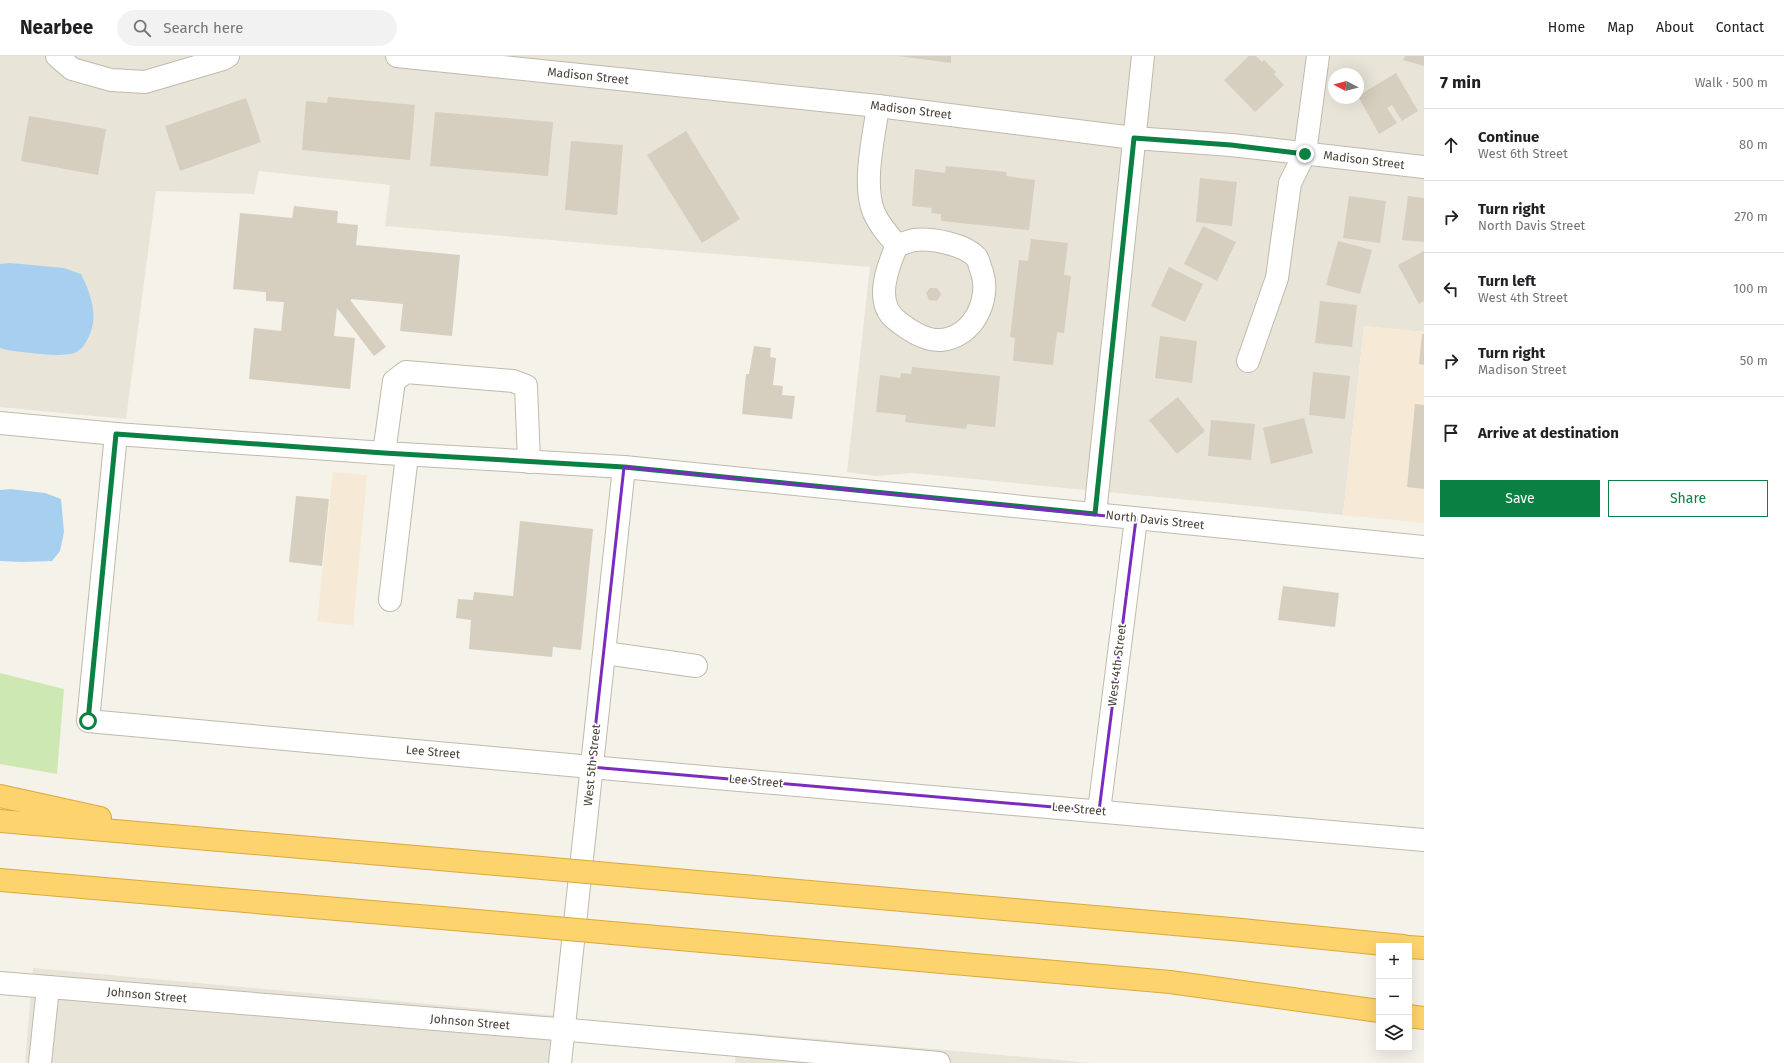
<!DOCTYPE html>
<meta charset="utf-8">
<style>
:root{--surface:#fff;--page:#f2f2f2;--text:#202124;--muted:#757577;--line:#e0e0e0;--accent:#0b8043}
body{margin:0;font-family:"Fira Sans",sans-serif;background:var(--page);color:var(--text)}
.controls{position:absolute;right:12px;bottom:12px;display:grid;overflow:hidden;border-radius:0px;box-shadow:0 4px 16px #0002}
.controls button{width:36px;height:36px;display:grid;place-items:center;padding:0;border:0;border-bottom:1px solid var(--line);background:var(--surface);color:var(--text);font:20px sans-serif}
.compass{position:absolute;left:1328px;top:12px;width:36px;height:36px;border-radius:50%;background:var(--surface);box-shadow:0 4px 16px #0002;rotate:277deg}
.stop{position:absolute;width:12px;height:12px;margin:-9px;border:3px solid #0b8043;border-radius:50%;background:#fff}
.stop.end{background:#0b8043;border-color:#fff;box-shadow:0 1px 4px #0008}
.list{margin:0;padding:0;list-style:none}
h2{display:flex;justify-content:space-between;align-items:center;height:52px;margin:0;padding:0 16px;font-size:17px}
h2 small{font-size:13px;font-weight:400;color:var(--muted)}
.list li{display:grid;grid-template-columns:26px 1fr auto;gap:12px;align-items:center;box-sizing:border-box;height:72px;padding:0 16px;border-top:1px solid var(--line)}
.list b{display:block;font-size:15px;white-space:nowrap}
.list p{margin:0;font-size:13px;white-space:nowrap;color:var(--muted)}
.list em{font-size:13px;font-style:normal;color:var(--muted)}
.actions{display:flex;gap:8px;padding:12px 16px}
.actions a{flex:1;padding:9px 0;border:1px solid var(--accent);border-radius:0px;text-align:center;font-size:14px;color:var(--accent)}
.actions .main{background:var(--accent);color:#fff}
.icon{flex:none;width:22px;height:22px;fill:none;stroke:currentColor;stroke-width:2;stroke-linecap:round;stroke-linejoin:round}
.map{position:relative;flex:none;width:1424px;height:1007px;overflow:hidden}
header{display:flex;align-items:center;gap:24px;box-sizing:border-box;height:56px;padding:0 20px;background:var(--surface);border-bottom:1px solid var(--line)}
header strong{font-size:19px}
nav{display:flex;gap:22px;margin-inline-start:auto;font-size:14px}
.search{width:280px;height:36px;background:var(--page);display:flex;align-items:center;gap:10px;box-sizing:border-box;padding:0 14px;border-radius:22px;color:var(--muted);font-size:15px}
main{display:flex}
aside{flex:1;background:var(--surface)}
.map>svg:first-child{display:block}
</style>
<header>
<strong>Nearbee</strong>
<div class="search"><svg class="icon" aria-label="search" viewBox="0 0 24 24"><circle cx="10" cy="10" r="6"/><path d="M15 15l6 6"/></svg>Search here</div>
<nav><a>Home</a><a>Map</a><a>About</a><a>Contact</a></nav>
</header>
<main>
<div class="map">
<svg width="1424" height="1007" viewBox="0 0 1424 1007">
<rect width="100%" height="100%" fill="#f5f2ea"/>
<g fill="#e8e4d8" fill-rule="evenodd">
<path d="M0 0H1424V276L1364 270 1343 459 912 417 876 420 847 416 870 211 385 170 390 129 259 115 254 138 156 135 126 363 0 351ZM1334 18H1358V42H1334Z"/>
<polygon points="33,912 573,961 568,1007 25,1007"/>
<polygon points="738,976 1092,1007 735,1007"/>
</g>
<g fill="#f6ead6">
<polygon points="1364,270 1424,276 1424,467 1343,459"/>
<polygon points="333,416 367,419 353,570 317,565"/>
</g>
<polygon fill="#cee8b3" points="0,617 64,633 57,718 0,708"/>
<g fill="#a7cff0">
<path d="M10 207 64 212 81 218C91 238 100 263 87 284 85 289 80 295 74 297 57 302 25 296 7 294L0 292V208Z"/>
<polygon points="10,433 45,437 61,443 64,476 60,495 52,505 21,506 0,505 0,434"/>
</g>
<g fill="#d6cebf">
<polygon points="898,0 951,0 951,7"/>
<polygon points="1249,0 1256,0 1262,6 1264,4 1276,16 1274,18 1284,29 1255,56 1224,24"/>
<polygon points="1405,0 1424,0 1424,10 1403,4"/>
<polygon points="1396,17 1418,55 1402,65 1392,49 1387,52 1397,67 1379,78 1358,40"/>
<polygon points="328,41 415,49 410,104 302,94 306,45 327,47"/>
<polygon points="246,42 261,86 180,115 165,70"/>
<polygon points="435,56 553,66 548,120 430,110"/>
<polygon points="29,60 106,73 98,119 21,105"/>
<polygon points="686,75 740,163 702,187 647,99"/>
<polygon points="571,85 623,89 617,159 565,154"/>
<polygon points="946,110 1007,116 1006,120 1035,124 1029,174 941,165 941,158 931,157 932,152 912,150 915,113 945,117"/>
<polygon points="1200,122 1237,126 1232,170 1196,166"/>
<polygon points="1349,140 1386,145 1380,187 1343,182"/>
<polygon points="1408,140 1424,142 1424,186 1402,184"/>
<polygon points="294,150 338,155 337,167 358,169 356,189 460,199 452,280 400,275 403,248 351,243 351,245 386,291 374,300 337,252 334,280 355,282 350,333 249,323 254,272 281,275 284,246 266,245 266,236 233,233 240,157 292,162"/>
<polygon points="1203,170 1236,186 1217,225 1184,208"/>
<polygon points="1031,183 1068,187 1064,219 1071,220 1064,277 1057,276 1053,309 1013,305 1015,282 1010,281 1019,204 1028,205"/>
<polygon points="1338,185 1372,194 1360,238 1326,229"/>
<polygon points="1424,195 1424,245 1419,248 1398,209"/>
<polygon points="1169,211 1203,228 1185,266 1151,250"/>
<polygon points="930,232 937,232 941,238 937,245 929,244 926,237"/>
<polygon points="1320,245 1357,249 1352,291 1315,287"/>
<polygon points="1422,278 1424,278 1424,309 1419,308"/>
<polygon points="1160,280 1197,285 1192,327 1155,322"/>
<polygon points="754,290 771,292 770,301 776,302 773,329 783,330 782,339 795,340 792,363 742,358 746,318 749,318"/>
<polygon points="912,311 1000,320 995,371 967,368 966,373 905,366 906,359 876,356 880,319 900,322 901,317 911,318"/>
<polygon points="1313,316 1350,320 1345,363 1309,359"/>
<polygon points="1178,341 1205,375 1177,398 1149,364"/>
<polygon points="1415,348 1424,349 1424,433 1407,431"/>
<polygon points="1304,362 1313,397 1271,408 1263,372"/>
<polygon points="1211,364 1255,368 1251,404 1208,400"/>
<polygon points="296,440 329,443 322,510 289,506"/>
<polygon points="520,465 593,473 581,594 553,591 552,601 469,593 471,564 456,562 458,543 473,544 474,536 513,540"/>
<polygon points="1283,530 1339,537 1335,571 1278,564"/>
</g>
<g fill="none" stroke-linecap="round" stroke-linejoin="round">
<defs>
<g id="minor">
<polyline points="57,0 72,13 111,24 145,26 223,3 228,0"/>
<polyline points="397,0 878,50 1134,82 1231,89 1424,111"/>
<path d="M878 50C874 81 862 128 874 157 880 170 888 179 897 189 888 210 874 245 895 263 907 273 925 285 941 284 973 281 991 244 982 216 980 212 979 205 977 202 965 188 931 182 914 184 909 185 903 188 897 189"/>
<polyline points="1248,305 1277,222 1290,127 1305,97 1318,0"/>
<polyline points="0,367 116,378 384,397 624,411 1424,491"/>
<polyline points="116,378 88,665 613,713 1424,784"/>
<polyline points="384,397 394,325 406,316 513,325 526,330 529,406"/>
<polyline points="1095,458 1143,0"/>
<polyline points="390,544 407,399"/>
<polyline points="605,597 696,610"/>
<polyline points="1099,755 1136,463"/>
<polyline points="0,927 581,975 939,1007"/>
<polyline points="40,1007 48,931"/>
<polyline points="560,1007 624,411"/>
</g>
<g id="highway">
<polyline points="0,740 100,762"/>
<polyline points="0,765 508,809"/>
<polyline points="0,824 500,867"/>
<polyline points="675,824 1242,874 1403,890"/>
<polyline points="668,882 1170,926 1379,955"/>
<polyline points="1409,891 1424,892"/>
<polyline points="1409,960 1424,962"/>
</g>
</defs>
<use href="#minor" stroke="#c0baac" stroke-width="24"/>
<use href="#highway" stroke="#dca93c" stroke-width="24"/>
<use href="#minor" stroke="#fff" stroke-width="22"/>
<use href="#highway" stroke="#fcd36d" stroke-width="22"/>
<defs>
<g id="highway-bridge">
<polyline points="508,809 675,824"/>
<polyline points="500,867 668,882"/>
</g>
</defs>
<use href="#highway-bridge" stroke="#dca93c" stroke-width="24" stroke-linecap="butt"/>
<use href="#highway-bridge" stroke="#fcd36d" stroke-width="22"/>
</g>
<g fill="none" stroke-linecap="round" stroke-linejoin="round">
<polyline stroke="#0b8043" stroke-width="5" points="88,665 116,378 384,397 624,411 1095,458 1134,82 1231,89 1305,98"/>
</g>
<path fill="none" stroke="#7b2cbf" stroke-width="3" stroke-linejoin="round" d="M624 411 1136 463 1099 755 591 711Z"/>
<g text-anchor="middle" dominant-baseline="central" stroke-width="3.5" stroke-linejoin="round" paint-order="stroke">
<g font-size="12" fill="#484338" stroke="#fff">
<text transform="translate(588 20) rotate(6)">Madison Street</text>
<text transform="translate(911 54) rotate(7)">Madison Street</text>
<text transform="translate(1364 104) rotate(7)">Madison Street</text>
<text transform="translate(1155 464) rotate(6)">North Davis Street</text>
<text transform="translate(1117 609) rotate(-83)">West 4th Street</text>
<text transform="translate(433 696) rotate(5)">Lee Street</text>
<text transform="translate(592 709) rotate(-84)">West 5th Street</text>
<text transform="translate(756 725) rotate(5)">Lee Street</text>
<text transform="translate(1079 753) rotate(5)">Lee Street</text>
<text transform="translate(147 939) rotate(5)">Johnson Street</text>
<text transform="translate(470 966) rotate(5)">Johnson Street</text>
</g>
</g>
</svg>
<div class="controls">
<button>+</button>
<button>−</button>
<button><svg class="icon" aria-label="layers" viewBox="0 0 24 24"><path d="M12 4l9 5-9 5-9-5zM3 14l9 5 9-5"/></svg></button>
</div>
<svg class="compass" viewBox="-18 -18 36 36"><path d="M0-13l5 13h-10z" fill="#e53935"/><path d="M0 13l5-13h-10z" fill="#757577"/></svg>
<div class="stop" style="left:88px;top:665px"></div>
<div class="stop end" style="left:1305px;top:98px"></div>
</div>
<aside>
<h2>7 min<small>Walk · 500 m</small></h2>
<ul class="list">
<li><svg class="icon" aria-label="ahead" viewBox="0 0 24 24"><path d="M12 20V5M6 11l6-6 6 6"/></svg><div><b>Continue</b><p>West 6th Street</p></div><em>80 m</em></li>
<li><svg class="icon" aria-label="right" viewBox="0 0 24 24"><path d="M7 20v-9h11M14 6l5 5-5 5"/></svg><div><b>Turn right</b><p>North Davis Street</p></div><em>270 m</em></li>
<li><svg class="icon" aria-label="left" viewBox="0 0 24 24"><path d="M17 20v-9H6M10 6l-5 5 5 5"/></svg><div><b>Turn left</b><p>West 4th Street</p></div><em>100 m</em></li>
<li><svg class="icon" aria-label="right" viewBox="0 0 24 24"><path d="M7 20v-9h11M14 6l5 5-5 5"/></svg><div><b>Turn right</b><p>Madison Street</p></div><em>50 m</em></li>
<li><svg class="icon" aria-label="arrive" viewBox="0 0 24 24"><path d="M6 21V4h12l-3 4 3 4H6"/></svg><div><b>Arrive at destination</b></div></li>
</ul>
<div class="actions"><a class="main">Save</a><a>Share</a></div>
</aside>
</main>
